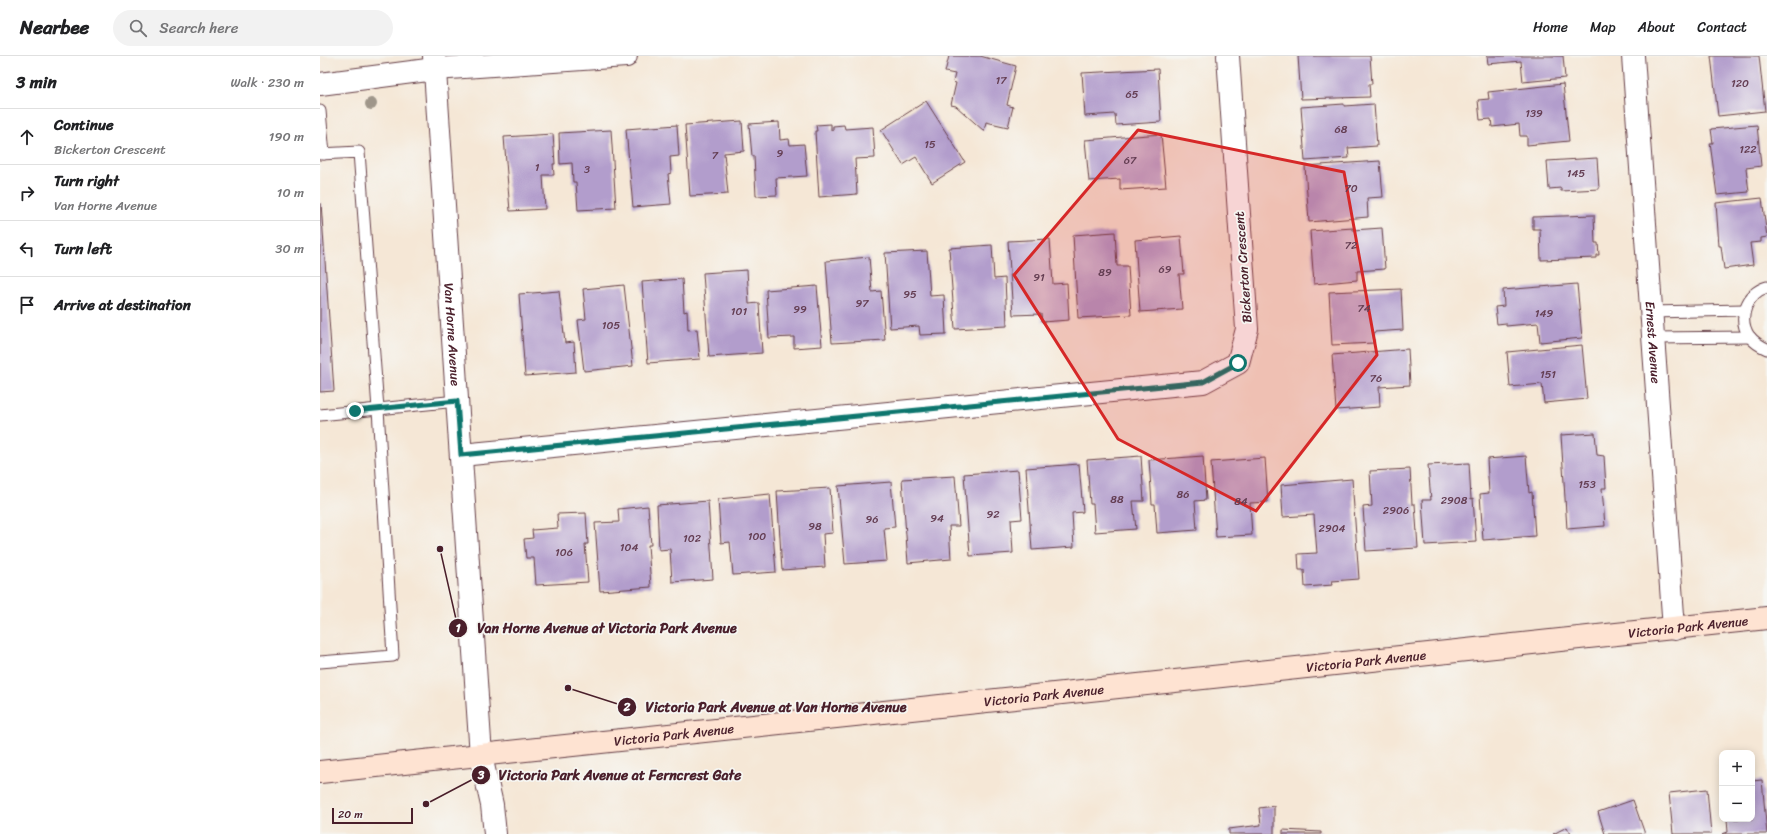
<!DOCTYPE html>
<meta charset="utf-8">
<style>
:root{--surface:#fff;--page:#f2f2f2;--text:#202124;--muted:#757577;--line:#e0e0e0}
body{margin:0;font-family:Sriracha,sans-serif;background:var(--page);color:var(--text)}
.controls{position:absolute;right:12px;bottom:12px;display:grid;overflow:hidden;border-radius:8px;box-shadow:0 2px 10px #0003}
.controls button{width:36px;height:36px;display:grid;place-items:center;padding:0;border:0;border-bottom:1px solid var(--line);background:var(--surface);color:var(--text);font:20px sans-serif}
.scale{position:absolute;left:12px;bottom:10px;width:81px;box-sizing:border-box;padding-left:4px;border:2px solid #4a1f2b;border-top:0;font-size:11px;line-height:14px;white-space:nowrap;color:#4a1f2b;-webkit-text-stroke:3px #f6f6f2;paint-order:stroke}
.stop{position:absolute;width:12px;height:12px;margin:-9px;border:3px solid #0f766e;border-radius:50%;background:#fff}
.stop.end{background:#0f766e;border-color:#fff;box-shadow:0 1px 4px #0008}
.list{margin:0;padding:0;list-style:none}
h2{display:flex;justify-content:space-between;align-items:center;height:52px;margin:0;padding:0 16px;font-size:17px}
h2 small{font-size:13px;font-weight:400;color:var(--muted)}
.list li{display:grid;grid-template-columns:26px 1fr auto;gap:12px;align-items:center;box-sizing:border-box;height:56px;padding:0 16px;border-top:1px solid var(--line)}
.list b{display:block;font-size:15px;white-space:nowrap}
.list p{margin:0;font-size:13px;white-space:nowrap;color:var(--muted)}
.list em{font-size:13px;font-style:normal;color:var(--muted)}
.icon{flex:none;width:22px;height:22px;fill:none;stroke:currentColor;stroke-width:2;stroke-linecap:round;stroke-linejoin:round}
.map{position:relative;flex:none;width:1447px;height:778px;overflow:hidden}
header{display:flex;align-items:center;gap:24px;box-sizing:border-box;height:56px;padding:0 20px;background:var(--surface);border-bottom:1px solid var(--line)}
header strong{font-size:19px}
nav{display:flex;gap:22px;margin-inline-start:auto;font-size:14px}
.search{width:280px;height:36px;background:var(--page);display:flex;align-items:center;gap:10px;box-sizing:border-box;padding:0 14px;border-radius:22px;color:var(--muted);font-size:15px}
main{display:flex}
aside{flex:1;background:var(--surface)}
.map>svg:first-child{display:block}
</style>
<header>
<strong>Nearbee</strong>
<div class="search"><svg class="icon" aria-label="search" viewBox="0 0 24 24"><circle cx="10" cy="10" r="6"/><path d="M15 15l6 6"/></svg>Search here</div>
<nav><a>Home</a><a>Map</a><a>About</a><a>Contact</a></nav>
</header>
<main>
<aside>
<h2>3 min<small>Walk · 230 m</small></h2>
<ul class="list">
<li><svg class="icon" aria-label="ahead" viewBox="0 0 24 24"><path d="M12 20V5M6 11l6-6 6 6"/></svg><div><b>Continue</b><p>Bickerton Crescent</p></div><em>190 m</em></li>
<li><svg class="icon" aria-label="right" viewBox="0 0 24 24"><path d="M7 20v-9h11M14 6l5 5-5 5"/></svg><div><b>Turn right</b><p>Van Horne Avenue</p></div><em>10 m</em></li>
<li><svg class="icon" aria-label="left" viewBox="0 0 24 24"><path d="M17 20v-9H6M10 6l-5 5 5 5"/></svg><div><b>Turn left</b></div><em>30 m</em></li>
<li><svg class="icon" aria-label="arrive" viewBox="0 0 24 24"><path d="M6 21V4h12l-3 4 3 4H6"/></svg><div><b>Arrive at destination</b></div></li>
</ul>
</aside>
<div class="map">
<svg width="1447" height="778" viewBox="0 0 1447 778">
<rect width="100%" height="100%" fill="#f6f6f2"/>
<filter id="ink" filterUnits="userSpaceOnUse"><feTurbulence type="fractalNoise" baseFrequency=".025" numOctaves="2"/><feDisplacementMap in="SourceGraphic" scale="8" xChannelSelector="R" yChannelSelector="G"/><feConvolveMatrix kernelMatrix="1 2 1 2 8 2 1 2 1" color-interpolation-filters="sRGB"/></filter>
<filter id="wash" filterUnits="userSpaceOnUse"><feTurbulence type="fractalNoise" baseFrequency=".012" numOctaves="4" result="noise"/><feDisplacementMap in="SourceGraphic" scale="16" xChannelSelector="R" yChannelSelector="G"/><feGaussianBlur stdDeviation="0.9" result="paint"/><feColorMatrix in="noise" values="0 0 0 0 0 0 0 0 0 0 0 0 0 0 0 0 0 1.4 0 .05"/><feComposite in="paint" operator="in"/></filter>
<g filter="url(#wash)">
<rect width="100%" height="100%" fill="#f5e7d6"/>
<g id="blocks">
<g fill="#b29dcc">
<polygon points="629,0 660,0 696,10 687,49 693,51 688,71 666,66 664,75 636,50 631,49 636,27 633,26 635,18 625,16"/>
<polygon points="978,0 1050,0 1052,28 1049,28 1050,41 981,43"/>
<polygon points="1167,0 1243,0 1245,22 1203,26 1201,5 1168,8"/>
<polygon points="1391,0 1439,0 1445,55 1398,60"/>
<polygon points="838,13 841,66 796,69 795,58 765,60 762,17"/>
<polygon points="1243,28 1249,85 1207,89 1207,80 1200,80 1199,68 1172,71 1171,63 1160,64 1158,44 1169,43 1168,36"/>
<polygon points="606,45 645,106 612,127 596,101 583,109 561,74"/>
<polygon points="1024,48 1024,50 1054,48 1057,90 1028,92 1029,102 985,105 981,51"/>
<polygon points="422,65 424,95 404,97 408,138 370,140 365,69"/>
<polygon points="459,66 460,84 469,83 470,89 484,88 487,120 456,122 457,139 436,140 434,100 432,100 429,68"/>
<polygon points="511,68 511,74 513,74 513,70 524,69 525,73 553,71 555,102 535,103 537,138 499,141 495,75 497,75 496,69"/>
<polygon points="357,69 359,100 350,101 351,117 348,118 351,148 313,151 306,73"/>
<polygon points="1437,69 1441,110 1426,112 1429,136 1397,139 1390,87 1393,87 1391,73"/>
<polygon points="291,74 296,152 258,154 256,126 253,126 252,107 240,108 239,77"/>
<polygon points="233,78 235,108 233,108 234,119 223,119 225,153 190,155 184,81"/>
<polygon points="841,78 846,131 800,134 800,123 769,125 765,84"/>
<polygon points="1277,102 1279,133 1241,135 1241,132 1229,133 1227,105"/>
<polygon points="1060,105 1063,141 1047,142 1048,161 989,166 985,110"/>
<polygon points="1442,142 1447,181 1441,182 1441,186 1430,187 1433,209 1404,213 1401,190 1399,190 1396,147"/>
<polygon points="1,147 14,335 0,336 0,148"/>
<polygon points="1274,159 1275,187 1278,187 1279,199 1276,199 1276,202 1221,204 1220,173 1213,173 1213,161"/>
<polygon points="1033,172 1033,174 1062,172 1065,213 1037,215 1037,224 994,228 990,175"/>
<polygon points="795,176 797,210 808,210 811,259 758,262 753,179"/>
<polygon points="861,180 864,218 859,218 862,253 820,256 815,184"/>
<polygon points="730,183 733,228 747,227 749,264 722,266 721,258 693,259 688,185"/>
<polygon points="672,189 674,223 685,222 687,270 635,273 629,192"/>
<polygon points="607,195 610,240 624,239 626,278 600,279 599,270 570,272 565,197"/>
<polygon points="549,201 552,236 561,235 565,284 512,287 506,205"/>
<polygon points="427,214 429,248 439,247 442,297 389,301 383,217"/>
<polygon points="362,223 364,256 367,255 368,274 377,273 380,303 328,307 322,226"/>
<polygon points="1257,228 1262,282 1220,286 1218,267 1186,270 1186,267 1177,268 1175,251 1184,250 1183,234"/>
<polygon points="304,229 313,310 264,315 258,264 266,263 263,233"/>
<polygon points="497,230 502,290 474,292 474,281 449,282 446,234"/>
<polygon points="1081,233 1083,274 1054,276 1054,287 1012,289 1009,236"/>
<polygon points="239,235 245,287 254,286 256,316 205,320 199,238"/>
<polygon points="1262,289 1267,343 1224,347 1222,328 1190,331 1187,296"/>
<polygon points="1088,293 1090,329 1059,331 1060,351 1016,354 1012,299"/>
<polygon points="1275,377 1277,399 1284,400 1286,432 1282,432 1285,470 1247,473 1241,379"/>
<polygon points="821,400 824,445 813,445 816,473 775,476 773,448 770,448 767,404"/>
<polygon points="883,400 886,444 875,445 877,474 837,477 835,448 832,448 829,404"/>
<polygon points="1206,400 1209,437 1212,436 1215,480 1163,484 1160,438 1169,437 1167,403"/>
<polygon points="945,402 948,446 930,447 932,479 896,481 891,406"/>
<polygon points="1149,407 1151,443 1153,442 1156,486 1105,489 1102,444 1111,444 1108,409"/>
<polygon points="759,408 763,456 752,457 754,491 712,494 706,412"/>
<polygon points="1090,413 1092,448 1095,448 1098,492 1046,495 1043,451 1052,450 1050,415"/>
<polygon points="698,414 702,463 691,464 693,497 650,500 644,418"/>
<polygon points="635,420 639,470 629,470 631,503 588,507 582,423"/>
<polygon points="1032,423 1039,523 1012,525 1013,529 985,531 984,514 979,514 978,498 997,497 994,459 963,461 961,429"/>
<polygon points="571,426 575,471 564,472 567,505 525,508 518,430"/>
<polygon points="510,432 513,477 503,478 505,511 462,514 457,435"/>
<polygon points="450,438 456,516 413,519 410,486 401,487 398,443"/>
<polygon points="388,445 393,523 352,526 350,493 339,494 337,449"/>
<polygon points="328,450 331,489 328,489 331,531 280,535 275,467 299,466 298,453"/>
<polygon points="266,457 268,488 265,488 268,526 216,529 214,502 206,502 204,483 213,482 212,474 238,472 237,458"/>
<polygon points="1442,724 1447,778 1402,778 1408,776 1407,763 1432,763 1432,725"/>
<polygon points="1387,733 1391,778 1353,778 1349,737"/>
<polygon points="1313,744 1325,778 1285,778 1278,756"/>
<polygon points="954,750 954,778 909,778 909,773 941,769 939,752"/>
<polygon points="1247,771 1251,778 1233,778"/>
<polygon points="963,774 1001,776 1001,778 963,778"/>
</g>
</g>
</g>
<g filter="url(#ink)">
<use href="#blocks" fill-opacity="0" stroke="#643d45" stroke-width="1"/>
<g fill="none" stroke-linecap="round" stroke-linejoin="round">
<defs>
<g id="service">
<polyline points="0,55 4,98"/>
<polyline points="0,98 39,96 58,353 0,359"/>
<path d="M1447 231C1427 237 1417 262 1429 280 1434 286 1440 290 1447 293"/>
<polyline points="1331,256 1424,254"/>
<polyline points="1333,282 1430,281"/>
<polyline points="0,606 73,600 58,353 137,345"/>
</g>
<g id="minor">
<path id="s1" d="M1313 0 1354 573"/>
<polyline points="0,28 115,13 306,0"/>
<polyline points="141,399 883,326 918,307 927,273 908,0"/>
</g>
<g id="tertiary">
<path id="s2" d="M114 0 161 700 172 749 175 778"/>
</g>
<g id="secondary">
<path id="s3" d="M0 716 1447 562"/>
</g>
</defs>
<use href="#service" stroke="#643d45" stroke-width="13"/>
<use href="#minor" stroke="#643d45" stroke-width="24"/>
<use href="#tertiary" stroke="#643d45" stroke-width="24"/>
<use href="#secondary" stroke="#643d45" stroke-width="24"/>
<use href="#service" stroke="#fff" stroke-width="11"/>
<use href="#minor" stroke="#fff" stroke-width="22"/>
<use href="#tertiary" stroke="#fff" stroke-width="22"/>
<use href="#secondary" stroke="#fee3d2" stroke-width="22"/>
</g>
<circle fill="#9f968a" cx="51" cy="48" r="6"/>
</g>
<g fill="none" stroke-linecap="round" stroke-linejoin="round" filter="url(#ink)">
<polyline stroke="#0f766e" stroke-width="5" points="35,355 137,345 141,399 883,326 918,307"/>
</g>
<path fill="#d62828" fill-opacity="0.2" stroke="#d62828" stroke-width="3" stroke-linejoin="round" d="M818 74 1024 116 1057 299 936 455 798 383 694 219Z"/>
<g text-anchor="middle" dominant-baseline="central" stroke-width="3.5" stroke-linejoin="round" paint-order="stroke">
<g font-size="11" fill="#643e53">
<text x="681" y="24">17</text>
<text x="1420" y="27">120</text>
<text x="812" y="38">65</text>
<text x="1214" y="57">139</text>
<text x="1021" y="73">68</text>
<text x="610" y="88">15</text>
<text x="1428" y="93">122</text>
<text x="460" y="97">9</text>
<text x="395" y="99">7</text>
<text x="810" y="104">67</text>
<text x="217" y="111">1</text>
<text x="267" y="113">3</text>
<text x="1256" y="117">145</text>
<text x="1031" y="132">70</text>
<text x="1031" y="189">72</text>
<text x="845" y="213">69</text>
<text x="785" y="216">89</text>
<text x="719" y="221">91</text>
<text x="590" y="238">95</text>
<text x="542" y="247">97</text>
<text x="1044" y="252">74</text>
<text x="480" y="253">99</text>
<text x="419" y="255">101</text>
<text x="1224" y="257">149</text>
<text x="291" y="269">105</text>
<text x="1228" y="318">151</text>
<text x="1056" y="322">76</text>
<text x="1267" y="428">153</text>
<text x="863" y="438">86</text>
<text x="797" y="443">88</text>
<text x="1134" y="444">2908</text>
<text x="921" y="445">84</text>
<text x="1076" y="454">2906</text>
<text x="673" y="458">92</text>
<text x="617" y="462">94</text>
<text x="552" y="463">96</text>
<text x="495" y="470">98</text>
<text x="1012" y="472">2904</text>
<text x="437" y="480">100</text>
<text x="372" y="482">102</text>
<text x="309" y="491">104</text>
<text x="244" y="496">106</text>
</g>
<g font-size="13" fill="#4a1f2b" stroke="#f6f6f2">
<text transform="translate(923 211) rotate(-94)">Bickerton Crescent</text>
<text stroke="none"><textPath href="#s2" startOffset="279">Van Horne Avenue</textPath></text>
<text stroke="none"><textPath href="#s1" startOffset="287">Ernest Avenue</textPath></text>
<text stroke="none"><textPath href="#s3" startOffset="1376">Victoria Park Avenue</textPath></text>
<text stroke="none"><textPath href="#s3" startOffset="1052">Victoria Park Avenue</textPath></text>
<text stroke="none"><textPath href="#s3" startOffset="728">Victoria Park Avenue</textPath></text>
<text stroke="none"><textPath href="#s3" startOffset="356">Victoria Park Avenue</textPath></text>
</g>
</g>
<path fill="none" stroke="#4a1f2b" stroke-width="1.5" d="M120 493L138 572M248 632L307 651M106 748L161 719"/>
<g fill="#4a1f2b" stroke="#f6f6f2" stroke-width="1.5">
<circle cx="120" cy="493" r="4"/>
<circle cx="248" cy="632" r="4"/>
<circle cx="106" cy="748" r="4"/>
<circle cx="138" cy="572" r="10"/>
<circle cx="307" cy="651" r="10"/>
<circle cx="161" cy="719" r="10"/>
</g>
<g font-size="12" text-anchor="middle" font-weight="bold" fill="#fff">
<text x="138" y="576">1</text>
<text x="307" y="655">2</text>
<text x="161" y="723">3</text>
</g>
<g font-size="14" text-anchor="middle" font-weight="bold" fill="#4a1f2b" stroke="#f6f6f2" stroke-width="3.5" stroke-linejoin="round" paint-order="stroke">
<text x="287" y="577">Van Horne Avenue at Victoria Park Avenue</text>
<text x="456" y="656">Victoria Park Avenue at Van Horne Avenue</text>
<text x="300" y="724">Victoria Park Avenue at Ferncrest Gate</text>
</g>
</svg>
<div class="controls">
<button>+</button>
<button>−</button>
</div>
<div class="scale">20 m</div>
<div class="stop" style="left:918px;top:307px"></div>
<div class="stop end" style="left:35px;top:355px"></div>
</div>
</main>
